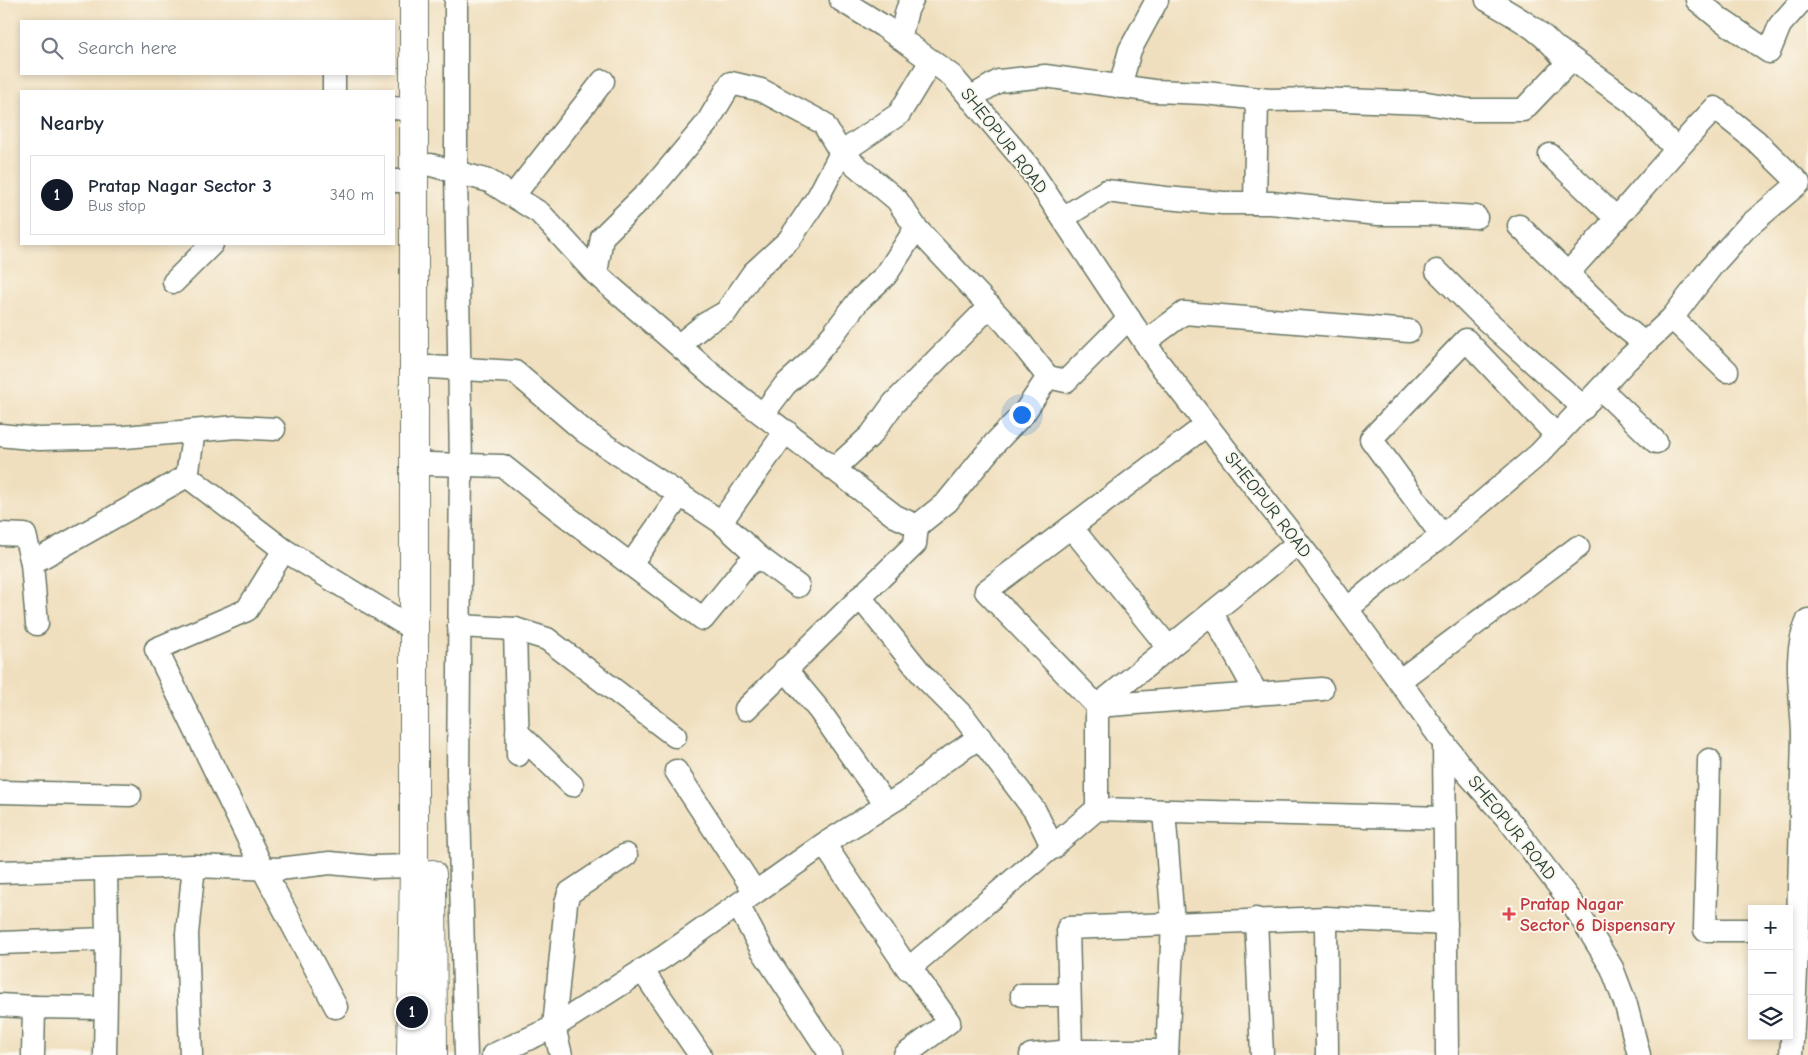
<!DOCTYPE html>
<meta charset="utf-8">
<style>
:root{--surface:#fff;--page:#f6f6f7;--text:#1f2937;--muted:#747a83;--line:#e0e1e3;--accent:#111827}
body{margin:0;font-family:"Comic Neue",sans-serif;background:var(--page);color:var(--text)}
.controls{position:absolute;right:15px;bottom:15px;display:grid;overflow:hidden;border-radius:0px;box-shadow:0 2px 8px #0003}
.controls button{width:45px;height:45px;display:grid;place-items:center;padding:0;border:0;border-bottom:1px solid var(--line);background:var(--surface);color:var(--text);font:25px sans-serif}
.you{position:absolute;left:1021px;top:414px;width:18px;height:18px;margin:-12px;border:4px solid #fff;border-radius:50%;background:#1a73e8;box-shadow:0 0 0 8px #1a73e833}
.badge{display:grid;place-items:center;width:32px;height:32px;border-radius:50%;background:var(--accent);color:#fff;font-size:16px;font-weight:700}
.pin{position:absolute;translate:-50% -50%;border:2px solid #fff;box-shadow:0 1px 5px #0006}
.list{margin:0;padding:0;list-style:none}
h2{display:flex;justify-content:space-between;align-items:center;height:65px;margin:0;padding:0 20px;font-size:21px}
h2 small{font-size:16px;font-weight:400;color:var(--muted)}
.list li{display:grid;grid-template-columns:32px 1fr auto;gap:15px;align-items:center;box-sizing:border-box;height:80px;margin:0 10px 10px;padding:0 10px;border:1px solid var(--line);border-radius:0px}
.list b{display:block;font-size:19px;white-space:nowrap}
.list p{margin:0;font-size:16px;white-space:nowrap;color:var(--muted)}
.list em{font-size:16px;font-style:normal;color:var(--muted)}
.icon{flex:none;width:28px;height:28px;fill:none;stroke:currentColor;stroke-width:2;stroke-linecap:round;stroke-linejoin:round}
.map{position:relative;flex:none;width:1808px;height:1055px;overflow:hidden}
.search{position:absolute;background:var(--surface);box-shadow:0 2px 8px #0003;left:20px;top:20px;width:375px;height:55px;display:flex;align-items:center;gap:12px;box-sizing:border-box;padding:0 18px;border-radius:0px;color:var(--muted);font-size:19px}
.panel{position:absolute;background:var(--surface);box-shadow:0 2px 8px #0003;left:20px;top:90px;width:375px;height:155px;border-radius:0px}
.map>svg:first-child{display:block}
</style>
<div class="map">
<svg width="1808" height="1055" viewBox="0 0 1808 1055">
<rect width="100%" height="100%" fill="#fbf7ec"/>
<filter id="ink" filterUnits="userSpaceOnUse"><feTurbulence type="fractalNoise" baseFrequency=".02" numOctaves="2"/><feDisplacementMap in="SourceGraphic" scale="10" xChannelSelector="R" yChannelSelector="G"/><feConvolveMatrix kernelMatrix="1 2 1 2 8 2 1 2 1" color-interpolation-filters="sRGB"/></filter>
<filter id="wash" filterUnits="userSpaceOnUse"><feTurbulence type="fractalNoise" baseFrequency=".0096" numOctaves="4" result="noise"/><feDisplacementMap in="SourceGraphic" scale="20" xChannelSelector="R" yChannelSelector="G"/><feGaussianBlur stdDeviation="1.12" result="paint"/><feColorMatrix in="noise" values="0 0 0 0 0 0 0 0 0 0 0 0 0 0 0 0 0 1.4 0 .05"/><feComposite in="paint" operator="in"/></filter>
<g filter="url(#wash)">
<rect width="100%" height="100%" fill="#f0dfbe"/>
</g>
<g filter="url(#ink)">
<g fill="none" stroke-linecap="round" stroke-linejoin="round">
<defs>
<g id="minor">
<polyline points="456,0 456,172 461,465 458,774 466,1055"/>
<polyline points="841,0 883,26 952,76 1028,166 1158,362 1313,562 1460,765 1511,823 1574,906 1612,968 1626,1005 1639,1055"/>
<polyline points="1697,0 1720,19 1769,52 1780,25 1802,0"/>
<polyline points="900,38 907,10 912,0"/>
<polyline points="1558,49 1633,103 1676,149"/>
<polyline points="1120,87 1130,50 1157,0"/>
<polyline points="334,91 334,74"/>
<path d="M970 98 999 81 1045 76 1154 91 1205 93 1269 100 1316 99 1427 103 1468 110H1523L1567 64C1549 34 1517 17 1487 0"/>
<polyline points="394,108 414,110"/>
<polyline points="1550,155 1617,219"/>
<polyline points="431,165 489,181 540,213 596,274 723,384 895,516 917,526 947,502 995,443 1024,413 1048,377 1007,325 916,228 897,200 841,153 823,123 761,90 731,83 707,123 654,186 602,237 596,274"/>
<polyline points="394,181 414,181"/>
<polyline points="513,196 603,81"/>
<polyline points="1255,203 1257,99"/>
<polyline points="1063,218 1106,191 1166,198 1223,203 1271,203 1378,214 1427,214 1476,217"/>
<polyline points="1519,226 1613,318 1644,343"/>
<polyline points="1437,271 1485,319 1584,408"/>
<polyline points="174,282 212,244"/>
<polyline points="1672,318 1727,371"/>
<polyline points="1145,342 1184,313 1409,331"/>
<polyline points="679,345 705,324 726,312 753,273 789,240 818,197 841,153 899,114 931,61"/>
<polyline points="430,367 515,372 585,432 721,522 759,557"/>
<polyline points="1048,377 1066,381 1129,318"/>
<polyline points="1601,389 1656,442"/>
<polyline points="763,414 785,385 809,363 834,333 859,300 886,275 916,228"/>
<polyline points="1205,426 986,591 1097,706 1298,543"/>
<polyline points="0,435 39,439 125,437 236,427 274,429"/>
<polyline points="429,464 503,466 557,509 703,619 746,566 759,557 798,586"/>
<polyline points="834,469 871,435 894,403 990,306"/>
<polyline points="187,476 284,550 413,629"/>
<polyline points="187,476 194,431"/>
<polyline points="721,522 786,431"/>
<polyline points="1071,527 1169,648"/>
<polyline points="0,534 25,535 32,563 187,476"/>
<polyline points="1442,536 1371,439 1466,340 1557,436"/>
<polyline points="284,550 247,610 156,649 263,869 336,1007"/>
<polyline points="32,563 37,624"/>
<polyline points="631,564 680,495"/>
<polyline points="860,597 924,677 964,717 1035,811 1053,848"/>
<path d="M1347 609 1387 576 1442 536 1539 454 1628 359 1672 318 1711 267 1746 228 1799 183 1756 141 1715 108C1664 161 1618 219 1568 273"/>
<polyline points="1212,613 1257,694"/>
<polyline points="459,626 515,629 547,639 675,736"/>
<polyline points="515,629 518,755"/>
<polyline points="785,669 819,710 886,805"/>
<polyline points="1399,681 1578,547"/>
<polyline points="746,709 915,544 917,526"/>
<polyline points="517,732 572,785"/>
<polyline points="1444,743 1447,1055"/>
<polyline points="1709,760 1705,930 1752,930"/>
<polyline points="676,771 755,892"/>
<polyline points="0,792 130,795"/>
<polyline points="1097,809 1097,706 1322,689"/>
<polyline points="1164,811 1173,923 1167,1055"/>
<polyline points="824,844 906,793 943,762 980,737"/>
<polyline points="106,870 107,939"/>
<polyline points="0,872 194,866 279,869 330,863 372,867 414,866"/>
<polyline points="738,905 762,950 831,1055"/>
<polyline points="1326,918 1327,1055"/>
<polyline points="1256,919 1262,1055"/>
<polyline points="0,943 107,939 105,1055"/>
<polyline points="642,970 700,1055"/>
<polyline points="1022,995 1069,995"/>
<polyline points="0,1005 34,1007 33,1055"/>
<polyline points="34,1007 105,1008"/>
<polyline points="1167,1051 1071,1051 1068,928 1326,918 1446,924"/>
<polyline points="191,1055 187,934 194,866"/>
<polyline points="493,1055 554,1027 665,956 824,844 908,969 1097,809 1445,818"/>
<polyline points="561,1055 554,1027 566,903 569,893 626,855"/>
<polyline points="905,1055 949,1022 910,967"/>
<polyline points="1031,1055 1071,1051"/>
<path d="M1791 1055C1799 949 1800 843 1803 737 1803 699 1791 656 1808 620"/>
</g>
<g id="highway">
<polyline points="432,874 433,1055"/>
<polyline points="411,1055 414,866 414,0"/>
</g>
</defs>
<use href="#minor" stroke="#687664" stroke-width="25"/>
<use href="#highway" stroke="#687664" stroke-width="30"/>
<use href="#minor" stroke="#fff" stroke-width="22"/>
<use href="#highway" stroke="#fff" stroke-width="28"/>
</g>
</g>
<path fill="#e0444e" stroke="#fbf7ec" stroke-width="2" d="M1506.5 906.5h5v5h5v5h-5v5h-5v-5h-5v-5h5z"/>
<g text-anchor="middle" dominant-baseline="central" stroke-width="4" stroke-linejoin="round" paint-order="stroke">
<g font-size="18" fill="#1f3d34" stroke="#fbf7ec">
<text transform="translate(1004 141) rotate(52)">SHEOPUR ROAD</text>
<text transform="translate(1268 505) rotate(52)">SHEOPUR ROAD</text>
<text transform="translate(1512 828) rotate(51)">SHEOPUR ROAD</text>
</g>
<g font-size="18" font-weight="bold" fill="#be3a42" stroke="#fbf7ec" text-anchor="start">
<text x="1520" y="904">Pratap Nagar<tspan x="1520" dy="21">Sector 6 Dispensary</tspan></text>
</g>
</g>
</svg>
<div class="controls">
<button>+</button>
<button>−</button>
<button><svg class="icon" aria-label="layers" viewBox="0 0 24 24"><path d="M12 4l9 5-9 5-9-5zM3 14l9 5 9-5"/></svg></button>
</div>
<div class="you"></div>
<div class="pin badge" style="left:412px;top:1012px">1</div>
<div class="search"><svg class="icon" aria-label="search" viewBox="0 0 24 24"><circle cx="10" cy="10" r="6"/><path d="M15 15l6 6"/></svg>Search here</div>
<section class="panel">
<h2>Nearby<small></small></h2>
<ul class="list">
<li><span class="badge">1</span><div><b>Pratap Nagar Sector 3</b><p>Bus stop</p></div><em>340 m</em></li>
</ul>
</section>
</div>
